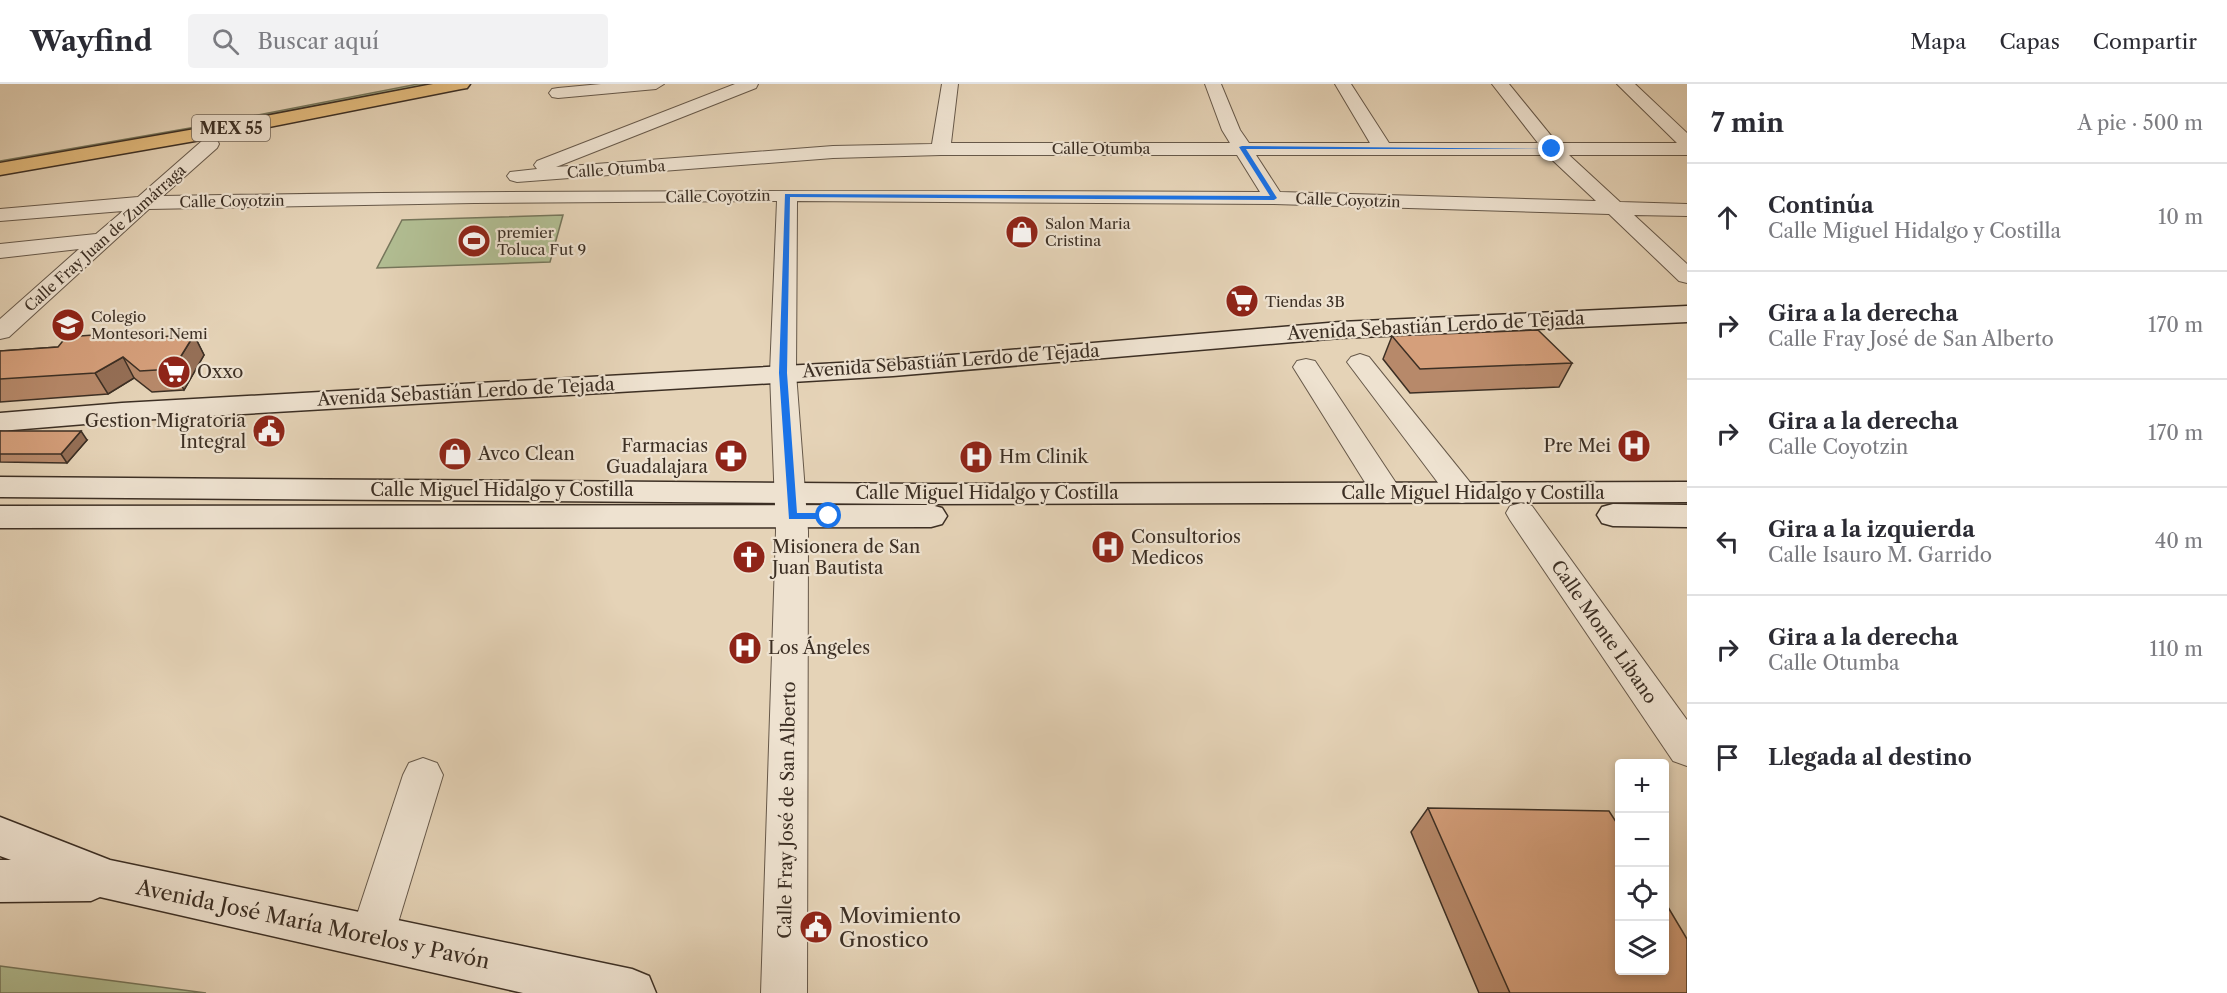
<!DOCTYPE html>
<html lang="es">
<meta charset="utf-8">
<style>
:root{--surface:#fff;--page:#f2f2f3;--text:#2b2b33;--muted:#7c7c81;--line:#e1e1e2}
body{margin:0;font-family:"Libre Caslon Text",serif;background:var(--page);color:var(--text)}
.controls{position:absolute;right:18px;bottom:18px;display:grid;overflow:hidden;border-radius:6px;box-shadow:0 3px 9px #0003}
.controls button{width:54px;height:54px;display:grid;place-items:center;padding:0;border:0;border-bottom:2px solid var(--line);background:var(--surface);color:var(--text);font:30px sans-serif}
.stop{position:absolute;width:18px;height:18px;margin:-14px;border:4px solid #1a73e8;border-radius:50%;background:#fff}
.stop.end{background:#1a73e8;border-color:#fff;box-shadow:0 2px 6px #0008}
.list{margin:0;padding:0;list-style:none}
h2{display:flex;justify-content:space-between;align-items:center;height:78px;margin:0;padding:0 24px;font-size:26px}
h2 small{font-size:20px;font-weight:400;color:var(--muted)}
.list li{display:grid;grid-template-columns:39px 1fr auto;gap:18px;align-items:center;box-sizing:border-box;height:108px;padding:0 24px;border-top:2px solid var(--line)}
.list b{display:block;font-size:22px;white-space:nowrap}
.list p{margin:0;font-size:20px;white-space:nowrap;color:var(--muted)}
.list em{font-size:20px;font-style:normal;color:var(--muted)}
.icon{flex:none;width:33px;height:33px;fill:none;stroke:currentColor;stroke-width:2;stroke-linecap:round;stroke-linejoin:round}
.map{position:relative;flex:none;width:1687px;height:909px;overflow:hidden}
header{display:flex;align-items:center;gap:36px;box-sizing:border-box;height:84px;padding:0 30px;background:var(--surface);border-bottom:2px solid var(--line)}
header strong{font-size:28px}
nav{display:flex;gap:33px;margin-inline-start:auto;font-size:21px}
.search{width:420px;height:54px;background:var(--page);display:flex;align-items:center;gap:15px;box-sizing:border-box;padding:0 21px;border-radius:6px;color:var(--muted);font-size:22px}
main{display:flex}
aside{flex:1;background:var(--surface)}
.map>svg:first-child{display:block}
</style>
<header>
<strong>Wayfind</strong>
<div class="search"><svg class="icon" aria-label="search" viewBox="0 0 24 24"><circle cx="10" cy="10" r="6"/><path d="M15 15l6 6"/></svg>Buscar aquí</div>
<nav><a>Mapa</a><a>Capas</a><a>Compartir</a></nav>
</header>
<main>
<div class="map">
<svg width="1687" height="909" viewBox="0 0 1687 909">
<rect width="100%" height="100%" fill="#e5d3b7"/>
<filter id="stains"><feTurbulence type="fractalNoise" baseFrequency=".00333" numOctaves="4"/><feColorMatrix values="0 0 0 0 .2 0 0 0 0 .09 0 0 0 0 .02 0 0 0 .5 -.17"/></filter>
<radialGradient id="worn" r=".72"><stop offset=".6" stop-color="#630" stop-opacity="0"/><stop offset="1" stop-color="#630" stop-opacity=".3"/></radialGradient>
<g fill="#b1bd92" stroke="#76765b" stroke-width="1.5">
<polygon points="418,0 453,0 0,81 0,77 190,44"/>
<polygon points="563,131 550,178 377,184 402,136"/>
<polygon points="0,882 206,909 0,909"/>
</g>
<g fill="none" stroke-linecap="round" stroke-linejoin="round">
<defs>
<g id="minor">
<polygon points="601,0 664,0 656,5 558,14 552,13 549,9 552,5 558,4"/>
<path d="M735 0H758L756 4 556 83 833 62 932 60 942 0H958L951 59H1230L1222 46 1205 0H1221L1240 46 1249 59H1370L1335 0H1351L1389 59H1538L1492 0H1509L1557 59H1677L1617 0H1635L1687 49V71H1569L1620 118 1687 120V132L1634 131 1687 180V199L1679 197 1609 130 1274 120 797 117 796 289 808 447 807 909H761L776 447 770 289 777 117 474 119 149 125 9 253 0 255V235L79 165 0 174V160L96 150 123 127 0 137V125L138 113 203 56H217L219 60 217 64 163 112C529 106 894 106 1260 108L1237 71H941L833 74 517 98 510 96 507 92 510 88 537 85 534 81 537 77ZM1256 71H1547L1596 117 1280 108Z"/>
<polygon points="1360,270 1369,273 1473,402 1477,409 1473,416 1462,419 1451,416 1347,278 1351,273"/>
<polygon points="1306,275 1315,277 1398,402 1402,409 1398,416 1387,419 1376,416 1293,283 1297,277"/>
<polygon points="1521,419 1532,422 1687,636 1687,682 1673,677 1510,436 1506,429 1510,422"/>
<polygon points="423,674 437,679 443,691 394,852 388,867 372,873 356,867 350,852 403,691 409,679"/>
</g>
<g id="secondary">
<polygon points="1687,222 1687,238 1340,254 893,292 122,337 0,347 0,329 122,319 893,276 1340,238"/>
<polygon points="0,393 926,400 1687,398 1687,418 926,420 0,413"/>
<polygon points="1613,420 1687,421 1687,443 1613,442 1602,439 1597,431 1602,423"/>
<polygon points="931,421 942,424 947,432 942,440 931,443 0,444 0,422"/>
<polygon points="0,733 110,776 632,885 649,892 656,909 523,909 100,813 91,817 0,818 0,776 11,776 0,772"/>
</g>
<polygon id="trunk" points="433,0 470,0 467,4 461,5 218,53 0,91 0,79 218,41"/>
</defs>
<use href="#minor" stroke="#665849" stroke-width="2"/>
<use href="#secondary" stroke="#3c2f24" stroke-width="3"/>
<use href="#trunk" stroke="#3c2f24" stroke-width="3"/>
<use href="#minor" fill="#eee2d0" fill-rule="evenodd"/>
<use href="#secondary" fill="#eee2d0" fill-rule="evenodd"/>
<use href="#trunk" fill="#e2ba7c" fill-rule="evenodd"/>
</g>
<g fill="#b7896a" stroke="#3c2f24" stroke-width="1.5">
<polygon points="194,251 204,271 184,306 152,308 134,294 108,310 0,318 0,267 58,263 124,255"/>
<polygon points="1392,252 1572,279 1559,303 1410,309 1383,275"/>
<polygon points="0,347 87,356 67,379 0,378"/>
<polygon points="1428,724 1687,909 1479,909 1411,748"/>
</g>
<g fill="#956f56" stroke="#3c2f24" stroke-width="1.5">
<polygon points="121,249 133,270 118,255"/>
<polygon points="194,251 204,271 184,306 173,285"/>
<polygon points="123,273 134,294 108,310 95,289"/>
<polygon points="81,347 87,356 67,379 61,370"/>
</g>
<g fill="#d59f7b" stroke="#3c2f24" stroke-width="1.5">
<polygon points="1538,246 1572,279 1420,285 1392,252"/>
<polygon points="121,249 118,255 194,251 173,285 140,287 123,273 95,289 0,295 0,267 58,263 66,253"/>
<polygon points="0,347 81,347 61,370 0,370"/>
<polygon points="1428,724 1609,727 1620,744 1620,886 1665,886 1665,818 1687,855 1687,909 1510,909"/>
</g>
<polygon fill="#1a73e8" points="1242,62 1555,65 1246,65 1277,114 1274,116 790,113 787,289 797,429 829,429 833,432 829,435 789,435 779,289 785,110 1270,112 1239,63"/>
<defs>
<symbol id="shop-disc" viewBox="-11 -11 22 22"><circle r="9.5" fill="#8f2418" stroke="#eee2d0"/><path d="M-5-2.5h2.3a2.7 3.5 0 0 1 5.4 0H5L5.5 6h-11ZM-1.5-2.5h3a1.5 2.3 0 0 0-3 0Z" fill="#fff"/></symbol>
<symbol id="stadium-disc" viewBox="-11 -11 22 22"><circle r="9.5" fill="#8f2418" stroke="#eee2d0"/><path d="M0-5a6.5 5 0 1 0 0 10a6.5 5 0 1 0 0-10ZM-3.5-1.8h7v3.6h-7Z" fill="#fff"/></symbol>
<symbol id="supermarket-disc" viewBox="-11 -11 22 22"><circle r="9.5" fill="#8f2418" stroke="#eee2d0"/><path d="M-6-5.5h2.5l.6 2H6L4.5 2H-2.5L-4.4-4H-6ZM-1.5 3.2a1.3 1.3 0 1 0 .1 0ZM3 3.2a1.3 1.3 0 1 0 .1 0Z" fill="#fff"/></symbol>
<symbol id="school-disc" viewBox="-11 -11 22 22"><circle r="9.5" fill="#8f2418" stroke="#eee2d0"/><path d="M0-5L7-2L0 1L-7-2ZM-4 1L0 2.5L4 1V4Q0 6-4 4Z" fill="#fff"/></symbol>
<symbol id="civic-disc" viewBox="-11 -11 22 22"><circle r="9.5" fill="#8f2418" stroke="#eee2d0"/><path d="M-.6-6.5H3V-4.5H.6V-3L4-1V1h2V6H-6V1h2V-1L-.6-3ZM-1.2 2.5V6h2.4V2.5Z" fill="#fff"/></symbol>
<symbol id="hospital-disc" viewBox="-11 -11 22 22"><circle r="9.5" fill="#8f2418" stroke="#eee2d0"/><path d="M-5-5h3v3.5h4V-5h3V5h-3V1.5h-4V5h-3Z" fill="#fff"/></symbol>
<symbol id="pharmacy-disc" viewBox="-11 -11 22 22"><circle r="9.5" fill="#8f2418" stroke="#eee2d0"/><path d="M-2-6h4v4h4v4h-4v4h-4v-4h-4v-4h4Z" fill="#fff"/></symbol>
<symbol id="church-disc" viewBox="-11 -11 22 22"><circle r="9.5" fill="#8f2418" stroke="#eee2d0"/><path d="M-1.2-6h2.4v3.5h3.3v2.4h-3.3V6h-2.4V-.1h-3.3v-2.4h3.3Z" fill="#fff"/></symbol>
</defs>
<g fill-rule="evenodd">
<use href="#shop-disc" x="1003" y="129" width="38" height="38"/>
<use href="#stadium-disc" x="455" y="138" width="38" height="38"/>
<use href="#supermarket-disc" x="1223" y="198" width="38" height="38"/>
<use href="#school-disc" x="49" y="222" width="38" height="38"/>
<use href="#supermarket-disc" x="155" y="269" width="38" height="38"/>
<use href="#civic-disc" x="250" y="328" width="38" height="38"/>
<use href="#hospital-disc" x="1615" y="343" width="38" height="38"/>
<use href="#shop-disc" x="436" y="351" width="38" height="38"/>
<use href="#pharmacy-disc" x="712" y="353" width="38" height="38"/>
<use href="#hospital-disc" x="957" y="354" width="38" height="38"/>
<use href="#hospital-disc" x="1089" y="444" width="38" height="38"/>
<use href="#church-disc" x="730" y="454" width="38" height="38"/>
<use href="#hospital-disc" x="726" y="545" width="38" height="38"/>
<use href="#civic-disc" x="797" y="824" width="38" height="38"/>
</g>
<g text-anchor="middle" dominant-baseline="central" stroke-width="4.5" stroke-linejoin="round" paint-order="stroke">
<g font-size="15" fill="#3c2f24" stroke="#eee2d0">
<text x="1101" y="64">Calle Otumba</text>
<text transform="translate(616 85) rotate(-4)">Calle Otumba</text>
<text transform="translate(718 112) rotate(-1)">Calle Coyotzin</text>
<text transform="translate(1348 116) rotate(2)">Calle Coyotzin</text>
<text transform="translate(232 117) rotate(-1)">Calle Coyotzin</text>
<text transform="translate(105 154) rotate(-42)">Calle Fray Juan de Zumárraga</text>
</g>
<g font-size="15" fill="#3c2f24" stroke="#eee2d0" text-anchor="start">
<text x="1045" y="139">Salon Maria<tspan x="1045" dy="17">Cristina</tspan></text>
<text x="497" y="148">premier<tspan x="497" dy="17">Toluca Fut 9</tspan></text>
<text x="1265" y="217">Tiendas 3B</text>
<text x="91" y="232">Colegio<tspan x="91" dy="17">Montesori Nemi</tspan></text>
</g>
<rect fill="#eee2d0" stroke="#716558" stroke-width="1.5" x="192" y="31" width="78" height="26" rx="4.5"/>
<g font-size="16" font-weight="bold" fill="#3c2f24">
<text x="231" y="44">MEX 55</text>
</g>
<g font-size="18" fill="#3c2f24" stroke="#eee2d0">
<text transform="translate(1436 242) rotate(-3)">Avenida Sebastián Lerdo de Tejada</text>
<text transform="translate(951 277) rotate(-4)">Avenida Sebastián Lerdo de Tejada</text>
<text transform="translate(466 308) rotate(-3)">Avenida Sebastián Lerdo de Tejada</text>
<text x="502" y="406">Calle Miguel Hidalgo y Costilla</text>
<text x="987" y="409">Calle Miguel Hidalgo y Costilla</text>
<text x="1473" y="409">Calle Miguel Hidalgo y Costilla</text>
<text transform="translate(1604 548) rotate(55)">Calle Monte Líbano</text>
<text transform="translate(787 726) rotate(-89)">Calle Fray José de San Alberto</text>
</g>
<g font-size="18" fill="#3c2f24" stroke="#eee2d0" text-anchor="start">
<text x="197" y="288">Oxxo</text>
<text x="246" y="337" text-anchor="end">Gestion Migratoria<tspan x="246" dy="21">Integral</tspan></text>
<text x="708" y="362" text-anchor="end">Farmacias<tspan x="708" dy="21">Guadalajara</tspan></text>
<text x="1611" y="362" text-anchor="end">Pre Mei</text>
<text x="478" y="370">Avco Clean</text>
<text x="999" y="373">Hm Clinik</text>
<text x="1131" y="453">Consultorios<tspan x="1131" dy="21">Medicos</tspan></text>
<text x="772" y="463">Misionera de San<tspan x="772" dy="21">Juan Bautista</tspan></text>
<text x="768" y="564">Los Ángeles</text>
</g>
<g font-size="21" fill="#3c2f24" stroke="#eee2d0" text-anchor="start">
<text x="839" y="831">Movimiento<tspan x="839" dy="24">Gnostico</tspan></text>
</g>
<g font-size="21" fill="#3c2f24" stroke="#eee2d0">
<text transform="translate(313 840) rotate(12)">Avenida José María Morelos y Pavón</text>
</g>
</g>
<rect width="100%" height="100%" filter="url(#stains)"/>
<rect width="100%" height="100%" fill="url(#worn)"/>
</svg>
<div class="controls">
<button>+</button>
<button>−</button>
<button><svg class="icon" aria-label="locate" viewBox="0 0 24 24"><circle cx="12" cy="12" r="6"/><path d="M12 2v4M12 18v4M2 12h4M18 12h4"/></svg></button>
<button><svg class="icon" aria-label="layers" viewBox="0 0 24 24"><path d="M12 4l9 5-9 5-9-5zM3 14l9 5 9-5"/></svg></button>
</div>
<div class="stop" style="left:829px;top:432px"></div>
<div class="stop end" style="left:1552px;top:65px"></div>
</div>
<aside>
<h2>7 min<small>A pie · 500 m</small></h2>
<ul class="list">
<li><svg class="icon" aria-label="ahead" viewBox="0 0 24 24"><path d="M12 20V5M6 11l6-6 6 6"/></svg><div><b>Continúa</b><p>Calle Miguel Hidalgo y Costilla</p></div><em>10 m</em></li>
<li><svg class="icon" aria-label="right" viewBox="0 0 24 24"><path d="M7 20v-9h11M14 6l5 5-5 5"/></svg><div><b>Gira a la derecha</b><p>Calle Fray José de San Alberto</p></div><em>170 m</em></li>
<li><svg class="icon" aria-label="right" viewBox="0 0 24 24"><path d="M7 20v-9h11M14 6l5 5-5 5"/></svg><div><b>Gira a la derecha</b><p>Calle Coyotzin</p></div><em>170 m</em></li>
<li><svg class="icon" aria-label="left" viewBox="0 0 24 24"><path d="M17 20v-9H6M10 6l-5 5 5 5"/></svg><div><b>Gira a la izquierda</b><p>Calle Isauro M. Garrido</p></div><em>40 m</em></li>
<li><svg class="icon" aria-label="right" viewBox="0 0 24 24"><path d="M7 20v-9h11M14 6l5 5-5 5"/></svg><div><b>Gira a la derecha</b><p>Calle Otumba</p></div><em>110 m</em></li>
<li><svg class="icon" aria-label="arrive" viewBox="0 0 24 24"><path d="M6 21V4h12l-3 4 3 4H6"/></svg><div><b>Llegada al destino</b></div></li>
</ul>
</aside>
</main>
